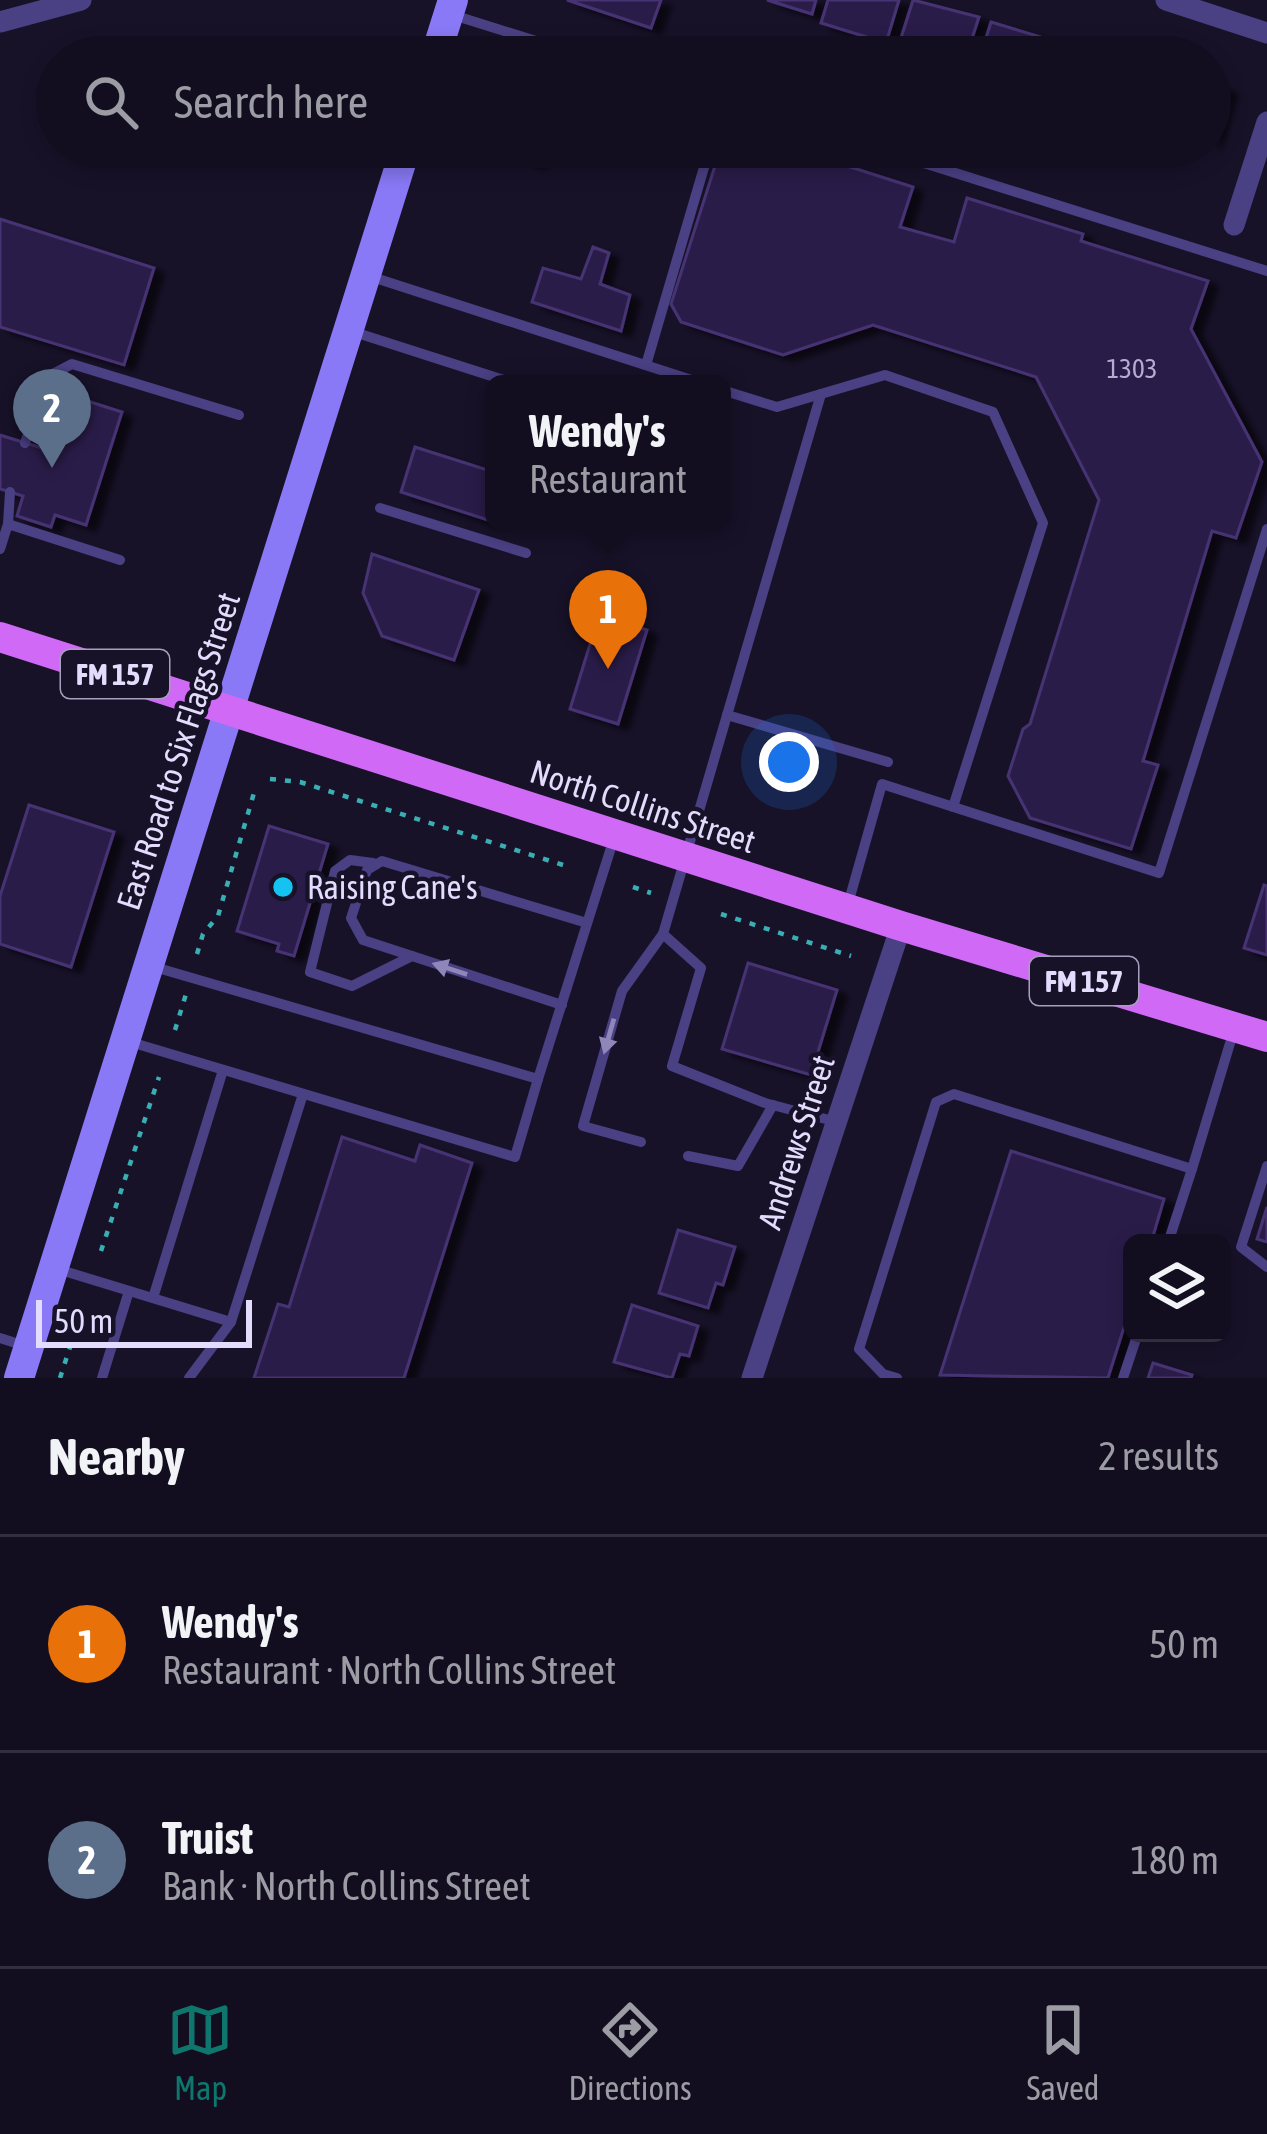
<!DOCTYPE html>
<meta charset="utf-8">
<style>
:root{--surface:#120e1f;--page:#1b1728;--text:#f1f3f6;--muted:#9c9ca4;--line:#312e3d;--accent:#0f766e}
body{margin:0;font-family:"Asap Condensed",sans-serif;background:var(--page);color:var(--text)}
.controls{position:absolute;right:36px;bottom:36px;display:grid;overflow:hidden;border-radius:18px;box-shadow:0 6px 18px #0003}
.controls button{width:108px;height:108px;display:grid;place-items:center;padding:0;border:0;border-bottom:3px solid var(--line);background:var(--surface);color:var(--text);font:60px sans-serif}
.scale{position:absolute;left:36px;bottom:30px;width:216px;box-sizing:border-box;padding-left:12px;border:6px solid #e3dcfd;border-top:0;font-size:33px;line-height:42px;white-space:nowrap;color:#e3dcfd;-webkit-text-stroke:9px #181229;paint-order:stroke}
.you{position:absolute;left:789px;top:762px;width:42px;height:42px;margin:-30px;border:9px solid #fff;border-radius:50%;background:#1a73e8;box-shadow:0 0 0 18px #1a73e833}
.badge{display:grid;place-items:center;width:78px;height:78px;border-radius:50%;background:var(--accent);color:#fff;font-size:39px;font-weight:700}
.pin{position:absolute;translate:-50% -99px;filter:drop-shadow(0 3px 6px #0008)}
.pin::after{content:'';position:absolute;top:63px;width:42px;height:36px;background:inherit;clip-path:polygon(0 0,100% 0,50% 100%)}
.popup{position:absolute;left:485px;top:375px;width:246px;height:156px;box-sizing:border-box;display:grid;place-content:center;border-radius:18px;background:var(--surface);filter:drop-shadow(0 3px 9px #0005);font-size:39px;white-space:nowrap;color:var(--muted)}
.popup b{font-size:45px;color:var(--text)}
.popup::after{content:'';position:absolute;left:50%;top:100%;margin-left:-24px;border:24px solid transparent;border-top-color:var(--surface)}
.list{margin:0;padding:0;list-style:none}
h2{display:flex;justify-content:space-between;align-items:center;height:156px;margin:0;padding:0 48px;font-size:51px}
h2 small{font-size:39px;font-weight:400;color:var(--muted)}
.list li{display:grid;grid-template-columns:78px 1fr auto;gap:36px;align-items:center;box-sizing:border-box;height:216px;padding:0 48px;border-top:3px solid var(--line)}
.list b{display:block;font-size:45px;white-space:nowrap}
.list p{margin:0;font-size:39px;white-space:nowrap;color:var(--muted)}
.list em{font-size:39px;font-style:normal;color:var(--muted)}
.icon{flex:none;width:66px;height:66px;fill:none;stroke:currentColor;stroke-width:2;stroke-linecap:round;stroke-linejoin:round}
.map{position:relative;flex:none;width:1267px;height:1378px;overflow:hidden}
.search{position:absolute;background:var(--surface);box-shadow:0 6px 18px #0003;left:36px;right:36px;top:36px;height:132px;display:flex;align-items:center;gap:30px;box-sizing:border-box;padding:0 42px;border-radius:66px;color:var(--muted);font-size:45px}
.sheet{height:588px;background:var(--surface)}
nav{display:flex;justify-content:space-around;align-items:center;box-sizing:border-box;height:168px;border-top:3px solid var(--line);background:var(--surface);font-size:33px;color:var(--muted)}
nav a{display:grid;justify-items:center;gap:6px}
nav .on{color:var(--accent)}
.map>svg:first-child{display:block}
</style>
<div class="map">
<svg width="1267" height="1378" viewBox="0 0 1267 1378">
<defs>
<filter id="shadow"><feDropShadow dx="10" dy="5.5" stdDeviation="3" flood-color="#0009"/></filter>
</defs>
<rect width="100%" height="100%" fill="#181229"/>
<g fill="#2c1f48" stroke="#463373" stroke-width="3" filter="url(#shadow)">
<polygon points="567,0 661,0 651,28"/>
<polygon points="767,0 816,0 812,14"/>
<polygon points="828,0 899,0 886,43 821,23"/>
<polygon points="913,0 979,17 966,57 895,57"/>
<polygon points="991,22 1057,42 1052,57 980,57"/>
<polygon points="1210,84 1227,89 1211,142 1210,142"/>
<polygon points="497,147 540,147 535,163"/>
<polygon points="721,147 788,147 913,187 900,227 954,242 967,198 1083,234 1081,241 1208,281 1191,329 1262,462 1236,538 1212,531 1143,761 1158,765 1131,849 1030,818 1008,776 1023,729 1030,724 1099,500 1036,377 873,325 783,355 681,322 671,304"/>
<polygon points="0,219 154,268 124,365 0,327"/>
<polygon points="593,247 609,253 600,284 630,295 621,331 532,302 543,268 581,279"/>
<polygon points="56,391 122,412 86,525 55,515 51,527 17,516 23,496 0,489 0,435 39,447"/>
<polygon points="415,447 494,472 494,522 401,492"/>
<polygon points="372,554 479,590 454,660 382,636 363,593"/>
<polygon points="599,615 647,630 618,724 570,709"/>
<polygon points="29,805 114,832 71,967 0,944 0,896"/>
<polygon points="269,826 328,844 294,956 277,951 279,944 237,931"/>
<polygon points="1264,885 1267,886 1267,955 1244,948"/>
<polygon points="748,963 837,990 811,1075 722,1049"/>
<polygon points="342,1137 415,1161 420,1145 472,1163 404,1378 254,1378 278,1304 289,1307"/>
<polygon points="1011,1151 1164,1199 1151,1243 1132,1243 1132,1302 1108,1378 940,1375"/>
<polygon points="1267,1207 1267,1242 1257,1239"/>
<polygon points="678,1230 735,1247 723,1285 716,1283 708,1308 659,1293"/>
<polygon points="632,1305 698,1326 689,1356 680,1354 672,1378 614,1362"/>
<polygon points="1153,1363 1192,1375 1191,1378 1148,1378"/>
</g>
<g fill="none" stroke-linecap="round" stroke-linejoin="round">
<g stroke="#39afb4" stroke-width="4.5" stroke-dasharray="6 9" stroke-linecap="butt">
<polyline points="270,779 300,782 563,865"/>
<polyline points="633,887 651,893"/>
<polyline points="721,914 851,956"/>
<polyline points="197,954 203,934 218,916 256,786"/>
<polyline points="175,1030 186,994"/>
<polyline points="101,1251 159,1077"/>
<polyline points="60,1378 82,1310"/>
</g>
<g stroke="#4a4084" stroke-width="10">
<polyline points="453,15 587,57"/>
<polyline points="873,147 1267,271"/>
<polyline points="369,276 704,384"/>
<polyline points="354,332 516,384"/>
<polyline points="646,365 710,147"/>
<polyline points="722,390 777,407 885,375 993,412 1043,523 953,807"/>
<polyline points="821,394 663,934 701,968 672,1066 765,1103 837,1122"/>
<polyline points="25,443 47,377 72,364 239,415"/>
<polyline points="380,508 526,553"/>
<polyline points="8,524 10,492"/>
<polyline points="0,549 8,524 120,560"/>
<polyline points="727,715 888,762"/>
<polyline points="373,863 350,860 335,871 310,972 352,986 412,956"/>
<polyline points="848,904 882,784 1159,873 1267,529"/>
<polyline points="151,966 538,1079 615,835"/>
<polyline points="562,1005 363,940 351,918 367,870 382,861 587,923"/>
<polyline points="127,1041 515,1157 538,1079"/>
<polyline points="641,1142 583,1126 622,991 663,934"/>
<polyline points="688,1156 738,1166 773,1105"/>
<polyline points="1267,1166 1241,1247 1267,1267"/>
<polyline points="1168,1243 1192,1169"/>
<polyline points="54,1268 231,1322"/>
<polyline points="153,1298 223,1070"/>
<polyline points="0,1338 25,1346"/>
<polyline points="102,1378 129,1291"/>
<polyline points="189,1378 231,1322 303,1094"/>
<polyline points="897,1378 883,1374 859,1349 936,1102 954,1094 1192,1169 1234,1030"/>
<polyline points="1123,1378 1138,1333"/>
</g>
<g stroke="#4a4084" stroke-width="21">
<polyline points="1166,0 1267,33"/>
<polyline points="0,22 81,0"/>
<polyline points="1234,225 1267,122"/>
<polyline points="752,1378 901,926"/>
</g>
<g stroke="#8979f6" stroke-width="30">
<polyline points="435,57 453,0"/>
<polyline points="19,1378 406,147"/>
</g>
<polyline stroke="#d06af6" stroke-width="30" points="0,637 901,926 1267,1037"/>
</g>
<defs><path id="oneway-solid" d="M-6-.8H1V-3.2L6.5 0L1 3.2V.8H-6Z" transform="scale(3)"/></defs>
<g fill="#8f86ba">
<use href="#oneway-solid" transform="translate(450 969) rotate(-162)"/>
<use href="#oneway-solid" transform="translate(609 1036) rotate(106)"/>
</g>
<circle fill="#15c3f0" stroke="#181229" stroke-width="4.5" cx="283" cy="887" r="12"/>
<g text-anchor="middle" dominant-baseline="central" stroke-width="9" stroke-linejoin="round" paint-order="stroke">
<g font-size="27" fill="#b5add0">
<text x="1132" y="368">1303</text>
</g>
<g fill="#181229" stroke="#a69fbd" stroke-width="3">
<rect x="61" y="650" width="108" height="48" rx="9"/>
<rect x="1030" y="957" width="108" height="48" rx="9"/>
</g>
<g font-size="30" font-weight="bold" fill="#e3dcfd">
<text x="115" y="674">FM 157</text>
<text x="1084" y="981">FM 157</text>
</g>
<g font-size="33" fill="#e3dcfd" stroke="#181229">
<text transform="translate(178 751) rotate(-72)">East Road to Six Flags Street</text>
<text transform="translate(643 806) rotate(18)">North Collins Street</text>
<text transform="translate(796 1142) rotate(-72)">Andrews Street</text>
</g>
<g font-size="33" fill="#e3dcfd" stroke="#181229" text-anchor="start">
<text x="307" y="887">Raising Cane's</text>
</g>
</g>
</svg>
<div class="controls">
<button><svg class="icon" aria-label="layers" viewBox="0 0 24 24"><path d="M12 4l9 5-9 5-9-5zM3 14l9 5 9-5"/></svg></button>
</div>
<div class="scale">50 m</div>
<div class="you"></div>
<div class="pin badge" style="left:608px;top:669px;background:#e8710a">1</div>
<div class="popup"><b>Wendy's</b>Restaurant</div>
<div class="pin badge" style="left:52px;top:468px;background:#5c6f8a">2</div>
<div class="search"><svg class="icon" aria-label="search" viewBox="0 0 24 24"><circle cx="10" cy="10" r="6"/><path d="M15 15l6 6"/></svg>Search here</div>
</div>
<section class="sheet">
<h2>Nearby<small>2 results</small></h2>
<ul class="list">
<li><span class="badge" style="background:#e8710a">1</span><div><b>Wendy's</b><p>Restaurant · North Collins Street</p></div><em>50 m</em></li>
<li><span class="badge" style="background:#5c6f8a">2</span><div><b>Truist</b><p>Bank · North Collins Street</p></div><em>180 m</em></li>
</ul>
</section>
<nav>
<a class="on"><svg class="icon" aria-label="map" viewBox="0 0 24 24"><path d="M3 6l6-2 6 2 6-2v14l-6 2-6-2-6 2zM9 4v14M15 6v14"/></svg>Map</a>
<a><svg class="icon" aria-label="directions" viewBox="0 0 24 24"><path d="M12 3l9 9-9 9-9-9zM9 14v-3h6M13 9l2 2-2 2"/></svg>Directions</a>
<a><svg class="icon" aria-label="saved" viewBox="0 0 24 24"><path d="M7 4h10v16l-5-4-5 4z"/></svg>Saved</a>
</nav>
